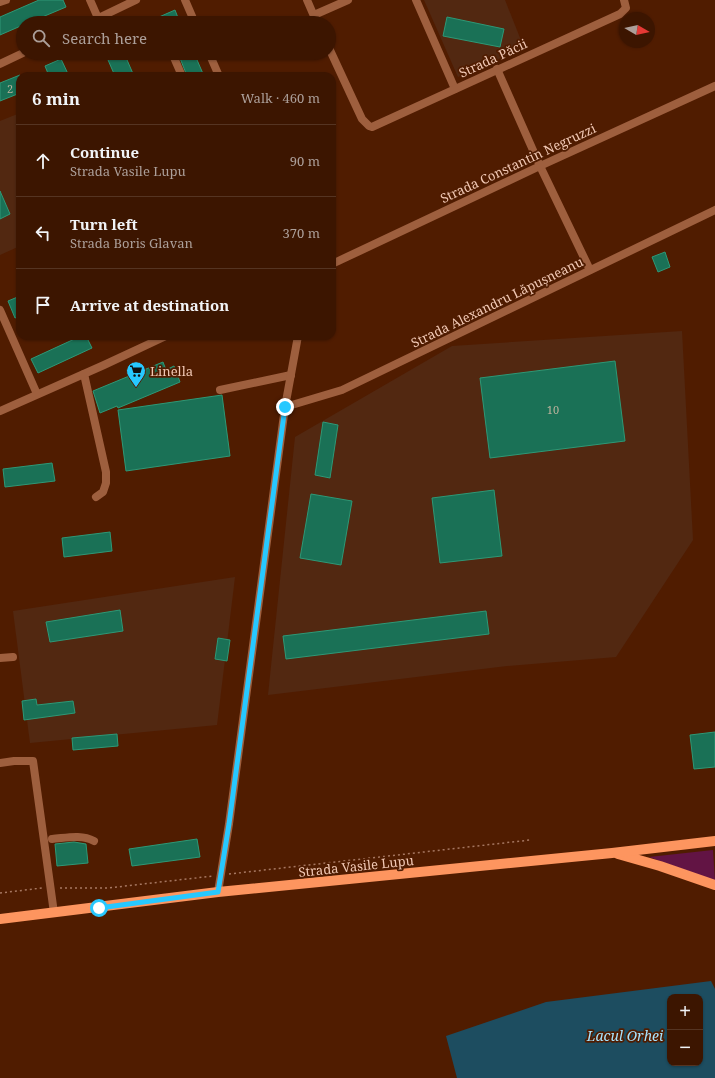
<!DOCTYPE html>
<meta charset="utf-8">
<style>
:root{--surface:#3c1500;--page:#47220f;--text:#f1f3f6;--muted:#ac9f99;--line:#553422}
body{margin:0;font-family:"Noto Serif",serif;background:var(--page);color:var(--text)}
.controls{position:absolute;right:12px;bottom:12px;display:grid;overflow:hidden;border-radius:8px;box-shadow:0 1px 3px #0004}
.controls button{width:36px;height:36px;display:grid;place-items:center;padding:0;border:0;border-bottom:1px solid var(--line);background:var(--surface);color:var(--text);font:20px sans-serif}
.compass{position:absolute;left:619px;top:12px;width:36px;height:36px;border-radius:50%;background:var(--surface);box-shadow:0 1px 3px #0004;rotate:99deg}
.stop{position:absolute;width:12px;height:12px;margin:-9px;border:3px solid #27c8ff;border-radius:50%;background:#fff}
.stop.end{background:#27c8ff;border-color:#fff;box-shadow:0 1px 4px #0008}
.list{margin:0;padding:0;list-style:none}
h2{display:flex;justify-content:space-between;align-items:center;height:52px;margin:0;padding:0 16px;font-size:17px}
h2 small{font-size:13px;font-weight:400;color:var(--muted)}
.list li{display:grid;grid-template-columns:26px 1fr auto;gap:12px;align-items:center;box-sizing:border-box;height:72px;padding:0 16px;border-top:1px solid var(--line)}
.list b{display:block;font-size:15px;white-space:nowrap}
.list p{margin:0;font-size:13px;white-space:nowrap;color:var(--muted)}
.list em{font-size:13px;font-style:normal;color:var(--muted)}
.icon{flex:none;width:22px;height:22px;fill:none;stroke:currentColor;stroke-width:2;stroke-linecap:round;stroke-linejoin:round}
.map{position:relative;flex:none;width:715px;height:1078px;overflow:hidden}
.search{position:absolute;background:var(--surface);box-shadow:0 1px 3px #0004;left:16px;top:16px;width:320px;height:44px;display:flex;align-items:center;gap:10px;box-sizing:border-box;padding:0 14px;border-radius:22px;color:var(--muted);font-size:15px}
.panel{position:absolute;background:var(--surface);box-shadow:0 1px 3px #0004;left:16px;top:72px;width:320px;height:268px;border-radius:12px}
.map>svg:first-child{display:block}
</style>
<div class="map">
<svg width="715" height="1078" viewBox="0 0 715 1078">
<rect width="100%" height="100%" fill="#501c00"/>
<g fill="#522811">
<polygon points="424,0 505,0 524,48 458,77"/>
<polygon points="20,113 20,246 0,255 0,121"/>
<polygon points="682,331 693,540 616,657 507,666 268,695 295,437 452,346"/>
<polygon points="235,577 217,725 30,743 13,611"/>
</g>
<polygon fill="#621444" points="713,850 715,881 649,857"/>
<path fill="#1d4d60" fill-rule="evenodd" d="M711 981 715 989V1078H457L446 1036 546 1002ZM670 997H700V1063H670Z"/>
<g fill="#1a7156" stroke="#2e9876">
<polygon points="39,0 63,0 66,7 28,23 23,23 23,25 0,35 0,17"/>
<polygon points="175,10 180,23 161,23 159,17"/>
<polygon points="447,17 504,29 500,47 443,36"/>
<polygon points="105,53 124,53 134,76 115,76"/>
<polygon points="178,53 194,53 204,76 187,76"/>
<polygon points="61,59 69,76 49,76 45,66"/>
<polygon points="20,75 20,93 0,101 0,83"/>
<polygon points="0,191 10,214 0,219"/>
<polygon points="665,252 670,267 658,272 652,257"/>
<polygon points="20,296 20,316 15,318 8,301"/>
<polygon points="81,336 86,336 92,348 38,373 31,359"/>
<polygon points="615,361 625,441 490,458 480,378"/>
<polygon points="163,362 166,370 174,366 180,382 118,408 117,406 100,413 93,391"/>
<polygon points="222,395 230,456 126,471 118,410"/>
<polygon points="323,422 338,425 330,478 315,475"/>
<polygon points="52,463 55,481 5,487 3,469"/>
<polygon points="494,490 502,556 440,563 432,498"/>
<polygon points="311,494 352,501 341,565 300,558"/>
<polygon points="110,532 112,551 64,557 62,538"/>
<polygon points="120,610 123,631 50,642 46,622"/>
<polygon points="486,611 489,634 286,659 283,636"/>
<polygon points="218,638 230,640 227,661 215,659"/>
<polygon points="36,699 37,705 73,701 75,713 24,720 22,701"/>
<polygon points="715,732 715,767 694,769 690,735"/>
<polygon points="117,734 118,746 73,750 72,738"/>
<polygon points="197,839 200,857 132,866 129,849"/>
<polygon points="74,842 86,844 88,863 57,866 55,844"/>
</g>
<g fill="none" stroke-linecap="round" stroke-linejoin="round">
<g stroke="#a67760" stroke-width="1.5" stroke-dasharray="2 3" stroke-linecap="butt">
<polyline points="229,874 530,840"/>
<polyline points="60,888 108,888 213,876"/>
<polyline points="0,893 42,888"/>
</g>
<g stroke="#9e5f3e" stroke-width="8">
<polyline points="90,0 98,18"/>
<polyline points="185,0 195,23"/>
<polyline points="307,0 317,23"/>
<polyline points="416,0 455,89"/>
<polyline points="0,2 6,0"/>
<polyline points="314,15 348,0"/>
<polyline points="88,23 136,0"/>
<polyline points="329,48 362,119 369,126 372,127 620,14 626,8 624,0"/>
<polyline points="172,53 182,76"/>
<polyline points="209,53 219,76"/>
<polyline points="0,64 23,53"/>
<polyline points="497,69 540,166 590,270"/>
<polyline points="332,264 540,166 715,86"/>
<polyline points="0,310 37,394"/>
<polyline points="84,374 106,472 106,483 103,492 96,497"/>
<polyline points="220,390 291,375"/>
<polyline points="285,407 342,390 715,210"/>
<polyline points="0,411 104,365 166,336"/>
<polyline points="0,658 13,657"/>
<polyline points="0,763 14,761 33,761 54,913"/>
<path d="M52 839C66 838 81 834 94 841"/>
<polyline points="218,892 229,824 285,407 298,336"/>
</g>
<g stroke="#fd955f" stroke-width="10">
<polyline points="618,854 660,866 715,885"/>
<polyline points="0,919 218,892 612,853 715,841"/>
</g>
</g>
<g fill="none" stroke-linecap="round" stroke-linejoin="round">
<polyline stroke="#27c8ff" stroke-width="5" points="99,908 218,892 229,824 285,407"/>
</g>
<defs>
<symbol id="supermarket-pin" viewBox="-11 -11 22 30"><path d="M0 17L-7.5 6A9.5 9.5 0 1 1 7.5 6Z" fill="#27c8ff" stroke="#501c00"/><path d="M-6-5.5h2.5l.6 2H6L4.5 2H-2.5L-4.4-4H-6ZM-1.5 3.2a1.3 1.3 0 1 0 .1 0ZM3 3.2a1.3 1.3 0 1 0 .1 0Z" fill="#111"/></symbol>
</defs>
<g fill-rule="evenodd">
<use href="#supermarket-pin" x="125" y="360" width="22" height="30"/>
</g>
<g text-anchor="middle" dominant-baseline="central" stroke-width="3.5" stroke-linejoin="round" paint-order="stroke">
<g font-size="11" fill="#bbb29c">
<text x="10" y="88">2</text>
<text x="553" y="409">10</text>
</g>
<g font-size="13" fill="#f1c8b4" stroke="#501c00">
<text transform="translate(493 58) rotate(-25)">Strada Păcii</text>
<text transform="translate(518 163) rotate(-25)">Strada Constantin Negruzzi</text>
<text transform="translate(497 302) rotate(-26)">Strada Alexandru Lăpușneanu</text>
<text transform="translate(356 866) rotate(-6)">Strada Vasile Lupu</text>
</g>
<g font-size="13" fill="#f1c8b4" stroke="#501c00" text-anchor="start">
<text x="150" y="371">Linella</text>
</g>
<g font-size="14" font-style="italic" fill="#a6e3fe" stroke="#501c00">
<text x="625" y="1035">Lacul Orhei</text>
</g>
</g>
</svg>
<div class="controls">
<button>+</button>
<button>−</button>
</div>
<svg class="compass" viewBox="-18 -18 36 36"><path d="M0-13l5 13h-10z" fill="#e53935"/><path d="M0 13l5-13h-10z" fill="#ac9f99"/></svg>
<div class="stop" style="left:99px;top:908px"></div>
<div class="stop end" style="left:285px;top:407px"></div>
<div class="search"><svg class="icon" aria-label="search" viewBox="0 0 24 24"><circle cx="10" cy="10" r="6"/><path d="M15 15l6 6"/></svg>Search here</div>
<section class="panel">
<h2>6 min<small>Walk · 460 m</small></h2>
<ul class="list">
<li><svg class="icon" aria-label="ahead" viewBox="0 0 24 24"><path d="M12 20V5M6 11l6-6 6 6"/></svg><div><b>Continue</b><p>Strada Vasile Lupu</p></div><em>90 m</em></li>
<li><svg class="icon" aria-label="left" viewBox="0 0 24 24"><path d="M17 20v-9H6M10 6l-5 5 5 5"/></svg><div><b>Turn left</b><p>Strada Boris Glavan</p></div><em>370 m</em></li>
<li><svg class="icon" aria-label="arrive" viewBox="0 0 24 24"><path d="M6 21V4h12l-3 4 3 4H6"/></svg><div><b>Arrive at destination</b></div></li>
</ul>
</section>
</div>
